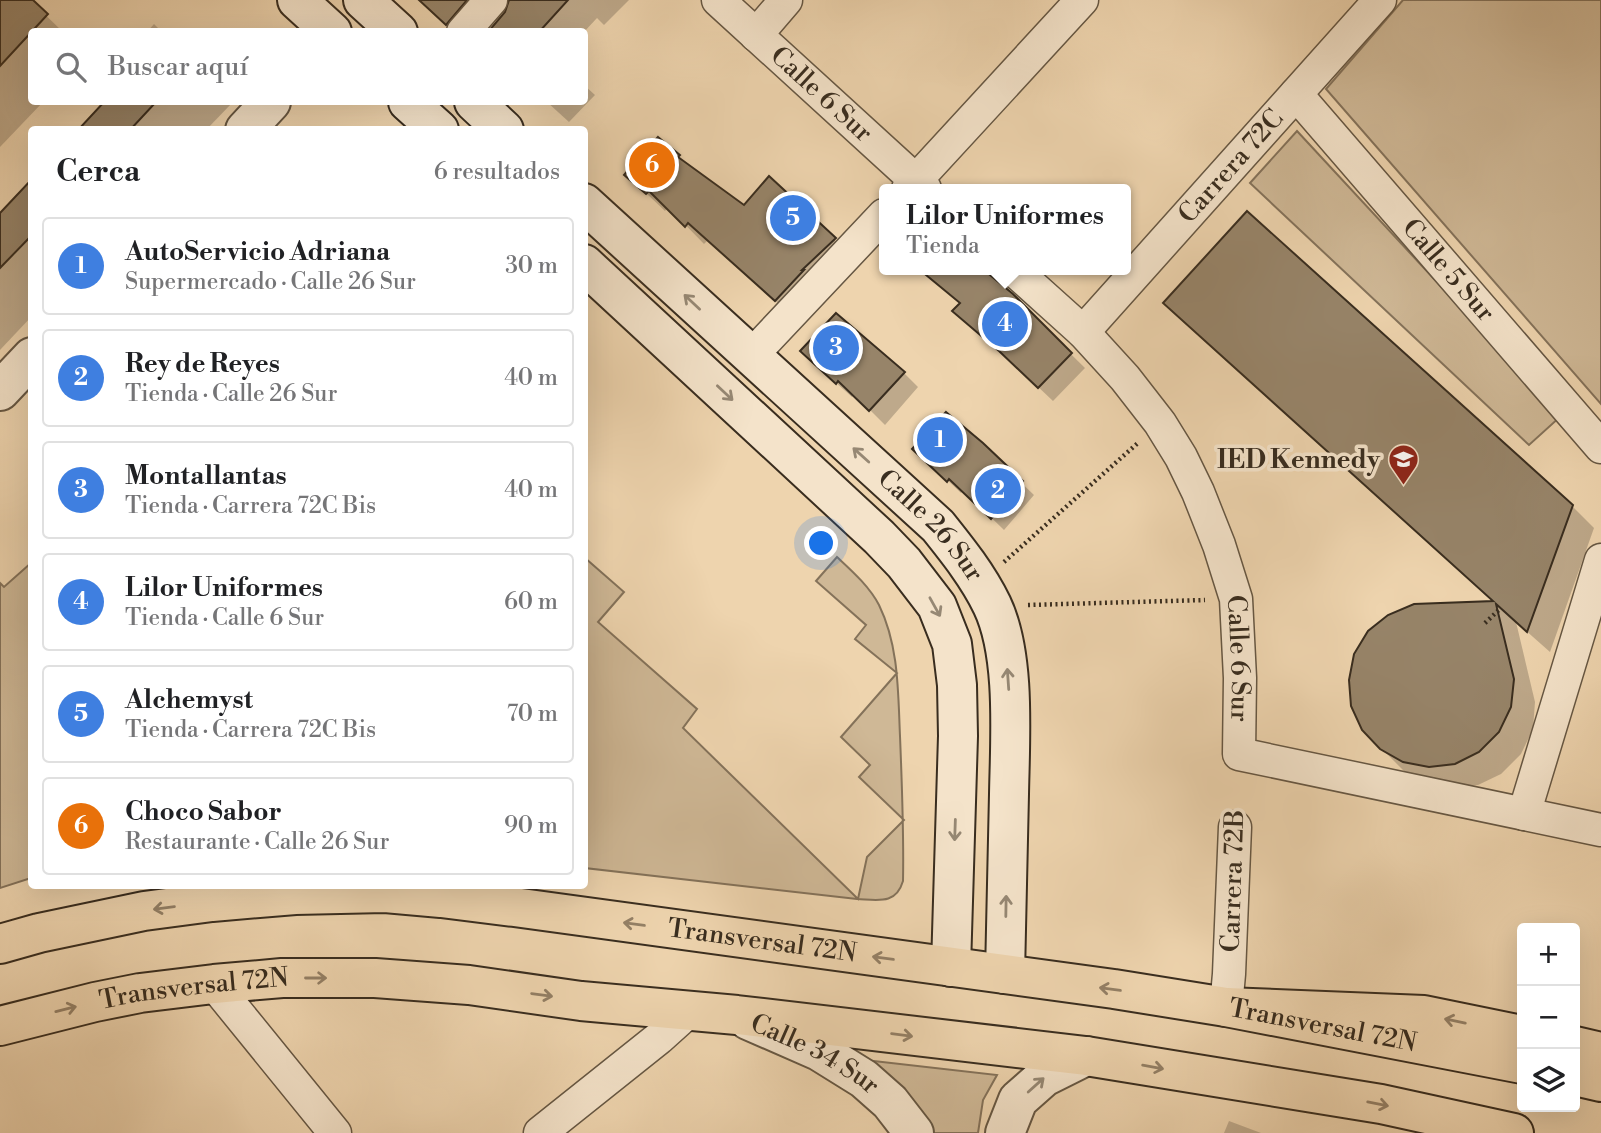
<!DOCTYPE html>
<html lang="es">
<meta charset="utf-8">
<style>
:root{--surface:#fff;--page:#f6f6f6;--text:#202124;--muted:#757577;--line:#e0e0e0;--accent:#ea580c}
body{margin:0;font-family:"Libre Bodoni",serif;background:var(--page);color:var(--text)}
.controls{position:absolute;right:21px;bottom:21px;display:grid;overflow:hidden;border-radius:7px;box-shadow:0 7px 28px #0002}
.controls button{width:63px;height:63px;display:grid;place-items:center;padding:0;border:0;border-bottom:2px solid var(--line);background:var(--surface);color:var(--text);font:35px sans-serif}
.you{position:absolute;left:822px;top:544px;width:24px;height:24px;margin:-18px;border:5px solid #fff;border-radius:50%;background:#1a73e8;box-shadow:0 0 0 10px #1a73e833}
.badge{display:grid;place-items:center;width:46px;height:46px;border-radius:50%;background:var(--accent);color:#fff;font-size:23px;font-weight:700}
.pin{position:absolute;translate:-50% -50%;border:4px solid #fff;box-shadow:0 2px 7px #0006}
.popup{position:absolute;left:879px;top:184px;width:252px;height:91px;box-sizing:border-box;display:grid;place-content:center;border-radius:7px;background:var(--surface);filter:drop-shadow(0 2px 5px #0005);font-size:23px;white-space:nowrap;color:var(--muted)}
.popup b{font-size:26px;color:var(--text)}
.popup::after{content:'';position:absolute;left:50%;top:100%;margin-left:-14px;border:14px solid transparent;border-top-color:var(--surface)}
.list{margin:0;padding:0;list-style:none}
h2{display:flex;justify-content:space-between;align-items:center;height:91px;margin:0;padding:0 28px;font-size:30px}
h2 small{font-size:23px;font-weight:400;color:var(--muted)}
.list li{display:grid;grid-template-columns:46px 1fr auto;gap:21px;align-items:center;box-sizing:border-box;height:98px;margin:0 14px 14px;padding:0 14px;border:2px solid var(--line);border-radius:7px}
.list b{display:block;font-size:26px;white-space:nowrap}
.list p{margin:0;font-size:23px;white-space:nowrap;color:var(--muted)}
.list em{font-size:23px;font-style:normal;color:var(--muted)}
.icon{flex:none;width:38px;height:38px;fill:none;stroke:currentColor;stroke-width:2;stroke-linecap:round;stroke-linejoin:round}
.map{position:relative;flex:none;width:1601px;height:1133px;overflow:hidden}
.search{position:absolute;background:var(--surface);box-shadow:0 7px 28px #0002;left:28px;top:28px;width:560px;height:77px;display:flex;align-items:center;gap:18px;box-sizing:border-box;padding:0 24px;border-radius:7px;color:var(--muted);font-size:26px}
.panel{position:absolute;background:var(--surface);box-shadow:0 7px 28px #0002;left:28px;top:126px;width:560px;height:763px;border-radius:7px}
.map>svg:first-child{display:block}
</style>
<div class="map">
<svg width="1601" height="1133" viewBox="0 0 1601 1133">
<rect width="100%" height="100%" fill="#eed4ae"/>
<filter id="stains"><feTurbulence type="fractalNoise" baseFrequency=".00286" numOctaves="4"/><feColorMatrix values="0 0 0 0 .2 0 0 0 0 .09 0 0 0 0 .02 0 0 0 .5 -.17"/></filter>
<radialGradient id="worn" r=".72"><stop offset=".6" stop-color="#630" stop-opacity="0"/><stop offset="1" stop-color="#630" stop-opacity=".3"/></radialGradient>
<g fill="#cfb896" stroke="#84725a" stroke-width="2">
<polygon points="1403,0 1601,0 1601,404 1326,89"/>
<polygon points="1297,131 1561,416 1529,445 1250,183"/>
<path d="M837 557C852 571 869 586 879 605 899 646 898 692 900 736 902 785 904 833 903 881 896 905 878 900 857 899L585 868V558L624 592 598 622 697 709 683 728 858 899 867 857 904 820 859 777 870 765 841 737 897 673 855 639 866 625 816 581Z"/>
<polygon points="31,563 31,878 0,888 0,583 4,587"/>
<polygon points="856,1059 997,1075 983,1100 978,1133 932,1133"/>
</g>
<g fill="#0003">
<polygon points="0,0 30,0 63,32 32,32 32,102 43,102 0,147"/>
<polygon points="420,0 629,0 604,25 597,18 584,32 490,32 506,13 511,4 501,10 454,32"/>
<polygon points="154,24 162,32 147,32"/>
<polygon points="584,85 595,95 569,122 547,102 584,102"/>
<polygon points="107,102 233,102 206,130 81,130"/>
<polygon points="658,139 693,170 744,208 769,179 853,257 794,318 708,240 704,244 668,207 665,211 627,175"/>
<polygon points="32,182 32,316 0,350 0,215"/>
<polygon points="921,270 982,270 1011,295 1085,368 1053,401 1016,366 961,304"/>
<polygon points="1165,303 1572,506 1594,528 1550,652 1516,622 1535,702 1533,729 1521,754 1501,774 1478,785 1452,788 1427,784 1404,771 1381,748 1495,603 1187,325"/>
<polygon points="817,366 904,373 918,387 885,425 854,394 852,397"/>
<polygon points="981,444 1034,495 1004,530 963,490 961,493 927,461"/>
<polygon points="1229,1121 1261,1133 1224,1133"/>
</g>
<g fill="#978469" stroke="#392d1f" stroke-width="2">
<polygon points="0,0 33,0 48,14 0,66"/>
<polygon points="419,0 467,0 446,25"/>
<polygon points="509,0 568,0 539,32 488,32 505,12"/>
<polygon points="104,102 156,102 130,130 78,130"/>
<polygon points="658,137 680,155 678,157 744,205 769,176 836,238 802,270 804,270 775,301 688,223 685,227 649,191 646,194 624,175"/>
<polygon points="32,179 32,235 0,268 0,213"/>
<polygon points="1247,211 1573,505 1527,632 1496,604 1514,679 1511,707 1499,732 1479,752 1455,764 1429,767 1403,762 1380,749 1362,730 1351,706 1349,680 1354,654 1368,631 1388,615 1414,604 1493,601 1163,303"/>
<polygon points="920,270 984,270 1013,294 1072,353 1038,388 999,351 952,311 960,303"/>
<polygon points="836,313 905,372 869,411 838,381 836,384 800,351"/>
<polygon points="946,412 983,443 1023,481 991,519 949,479 947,482 912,449"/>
</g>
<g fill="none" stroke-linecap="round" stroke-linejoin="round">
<defs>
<g id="minor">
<path id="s1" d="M718 0 925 189"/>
<polyline points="463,32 491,0"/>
<polyline points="756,35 786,0"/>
<path id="s2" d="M1296 94 1601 447"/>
<polyline points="908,189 1082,0"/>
<path id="s3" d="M1014 270 1083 332 1125 378 1160 423 1181 457 1198 492 1219 545 1236 599 1240 678 1239 754 1601 830"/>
<path id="s4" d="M1083 332 1380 0"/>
<polyline points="751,356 884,215"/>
<polyline points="1524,814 1601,560"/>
<polyline points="214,984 335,1133"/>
<polyline points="1226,1007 1229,974 1235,827"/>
<polyline points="540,1133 659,1038 689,1011"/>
</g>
<g id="tertiary">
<polyline points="245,130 271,102"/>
<polyline points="0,391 32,357"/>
<path id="s5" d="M748 1020 819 1051 864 1079 890 1102 914 1133"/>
<polyline points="1005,1133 1018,1100 1044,1077 1086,1056"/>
</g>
<g id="secondary">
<polyline points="297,0 332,32"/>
<polyline points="363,0 398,32"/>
<polyline points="408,102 439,130"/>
<polyline points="474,102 504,130"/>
<path id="s6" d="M584 203 938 526C958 551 978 576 992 605 1016 655 1010 738 1009 794 1008 854 1006 914 1005 974"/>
<polyline points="584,264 879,537 904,563 937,606 952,644 957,685 958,736 951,967"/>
</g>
<g id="primary">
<path id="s7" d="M0 944 39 933 144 911 212 902 295 895 385 893 441 898 514 907 1114 989 1226 1007 1522 1064"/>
<path id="s8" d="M0 1026 95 1002 140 993 214 984 282 978H375L469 985 581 1001 737 1015 1086 1056 1381 1104 1514 1133"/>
<polyline points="1575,1076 1601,1082"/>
</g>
<g id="trunk">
<polyline points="1226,1007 1424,1015 1522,1035"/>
<polyline points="1575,1046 1601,1052"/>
</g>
</defs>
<use href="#minor" stroke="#665743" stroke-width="35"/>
<use href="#tertiary" stroke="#665743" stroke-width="42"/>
<use href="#secondary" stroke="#392d1f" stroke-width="42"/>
<use href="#primary" stroke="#392d1f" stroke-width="42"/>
<use href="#trunk" stroke="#392d1f" stroke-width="42"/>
<g stroke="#392d1f" stroke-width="4.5" stroke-dasharray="2 3.5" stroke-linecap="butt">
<polyline points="1004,562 1139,442"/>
<polyline points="1028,605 1205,600"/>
<polyline points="1485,623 1501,608"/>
</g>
<use href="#minor" stroke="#f4e3ca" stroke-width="32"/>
<use href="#tertiary" stroke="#f4e3ca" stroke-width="38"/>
<use href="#secondary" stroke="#f4e3ca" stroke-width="38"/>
<use href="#primary" stroke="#eed4ae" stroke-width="38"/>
<use href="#trunk" stroke="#eed4ae" stroke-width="38"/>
</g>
<defs><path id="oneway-shaft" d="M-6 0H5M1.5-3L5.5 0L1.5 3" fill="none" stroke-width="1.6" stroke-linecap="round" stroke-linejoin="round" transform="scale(1.75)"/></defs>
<g stroke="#968874">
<use href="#oneway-shaft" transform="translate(692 302) rotate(-137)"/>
<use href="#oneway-shaft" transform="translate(725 393) rotate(43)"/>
<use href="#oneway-shaft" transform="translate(861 455) rotate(-138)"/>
<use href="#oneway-shaft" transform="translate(935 607) rotate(61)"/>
<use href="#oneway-shaft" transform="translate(1008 679) rotate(-94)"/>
<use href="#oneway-shaft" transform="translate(955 830) rotate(92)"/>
<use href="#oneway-shaft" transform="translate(1006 906) rotate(-89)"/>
<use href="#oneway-shaft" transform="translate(1036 1085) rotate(-42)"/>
</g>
<g stroke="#948066">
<use href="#oneway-shaft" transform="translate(164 908) rotate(173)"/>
<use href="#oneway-shaft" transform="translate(634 924) rotate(-172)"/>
<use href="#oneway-shaft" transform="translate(883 958) rotate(-172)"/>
<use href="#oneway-shaft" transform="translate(316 978)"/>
<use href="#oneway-shaft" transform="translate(1110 989) rotate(-172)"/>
<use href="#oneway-shaft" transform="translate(542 995) rotate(8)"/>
<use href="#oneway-shaft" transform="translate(66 1009) rotate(-14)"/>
<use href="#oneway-shaft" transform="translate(1455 1021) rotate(-168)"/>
<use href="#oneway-shaft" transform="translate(902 1035) rotate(7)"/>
<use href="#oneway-shaft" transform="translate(1153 1067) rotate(10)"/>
<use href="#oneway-shaft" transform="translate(1378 1104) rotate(11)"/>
</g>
<defs>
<symbol id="school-pin" viewBox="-11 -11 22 30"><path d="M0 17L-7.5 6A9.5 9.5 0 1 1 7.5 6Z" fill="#8f2418" stroke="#f4e3ca"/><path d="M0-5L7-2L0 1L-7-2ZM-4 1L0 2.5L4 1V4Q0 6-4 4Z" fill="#fff"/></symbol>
</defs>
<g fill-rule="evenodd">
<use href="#school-pin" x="1386" y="442" width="35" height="47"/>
</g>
<g text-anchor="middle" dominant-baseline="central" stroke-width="7" stroke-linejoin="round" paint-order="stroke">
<g font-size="26" fill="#392d1f" stroke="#f4e3ca">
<text stroke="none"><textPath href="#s1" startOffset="140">Calle 6 Sur</textPath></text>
<text stroke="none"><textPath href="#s4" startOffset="222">Carrera 72C</textPath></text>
<text stroke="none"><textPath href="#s2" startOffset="233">Calle 5 Sur</textPath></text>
<text stroke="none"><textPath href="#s6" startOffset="474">Calle 26 Sur</textPath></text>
<text stroke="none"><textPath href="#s3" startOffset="464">Calle 6 Sur</textPath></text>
<text transform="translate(1233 881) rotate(-88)">Carrera 72B</text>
<text stroke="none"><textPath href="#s7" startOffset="770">Transversal 72N</textPath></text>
<text stroke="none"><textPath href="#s8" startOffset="198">Transversal 72N</textPath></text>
<text stroke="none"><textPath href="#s7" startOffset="1337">Transversal 72N</textPath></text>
<text stroke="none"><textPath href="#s5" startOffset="75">Calle 34 Sur</textPath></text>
</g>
<g font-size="26" font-weight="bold" fill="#392d1f" stroke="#f4e3ca" text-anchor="end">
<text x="1380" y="460">IED Kennedy</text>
</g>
</g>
<rect width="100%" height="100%" filter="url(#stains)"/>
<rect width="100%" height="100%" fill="url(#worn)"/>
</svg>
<div class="controls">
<button>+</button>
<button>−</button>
<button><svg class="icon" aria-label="layers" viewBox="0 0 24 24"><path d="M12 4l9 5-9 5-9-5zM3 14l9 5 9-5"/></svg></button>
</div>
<div class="you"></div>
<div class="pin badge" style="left:940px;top:440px;background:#3f7fe0">1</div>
<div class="pin badge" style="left:998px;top:491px;background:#3f7fe0">2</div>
<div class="pin badge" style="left:836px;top:348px;background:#3f7fe0">3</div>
<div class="pin badge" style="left:1005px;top:324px;background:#3f7fe0">4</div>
<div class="popup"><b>Lilor Uniformes</b>Tienda</div>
<div class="pin badge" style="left:793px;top:218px;background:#3f7fe0">5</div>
<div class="pin badge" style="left:652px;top:165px;background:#e8710a">6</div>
<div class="search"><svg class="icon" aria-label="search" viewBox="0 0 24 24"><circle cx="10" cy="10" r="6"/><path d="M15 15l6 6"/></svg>Buscar aquí</div>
<section class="panel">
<h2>Cerca<small>6 resultados</small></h2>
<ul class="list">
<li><span class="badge" style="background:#3f7fe0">1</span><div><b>AutoServicio Adriana</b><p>Supermercado · Calle 26 Sur</p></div><em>30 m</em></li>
<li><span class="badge" style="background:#3f7fe0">2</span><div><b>Rey de Reyes</b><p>Tienda · Calle 26 Sur</p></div><em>40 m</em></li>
<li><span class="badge" style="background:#3f7fe0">3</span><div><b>Montallantas</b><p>Tienda · Carrera 72C Bis</p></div><em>40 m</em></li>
<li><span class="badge" style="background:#3f7fe0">4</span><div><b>Lilor Uniformes</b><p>Tienda · Calle 6 Sur</p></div><em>60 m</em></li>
<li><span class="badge" style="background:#3f7fe0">5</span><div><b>Alchemyst</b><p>Tienda · Carrera 72C Bis</p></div><em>70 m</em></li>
<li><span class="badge" style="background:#e8710a">6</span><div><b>Choco Sabor</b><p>Restaurante · Calle 26 Sur</p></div><em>90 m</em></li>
</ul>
</section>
</div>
